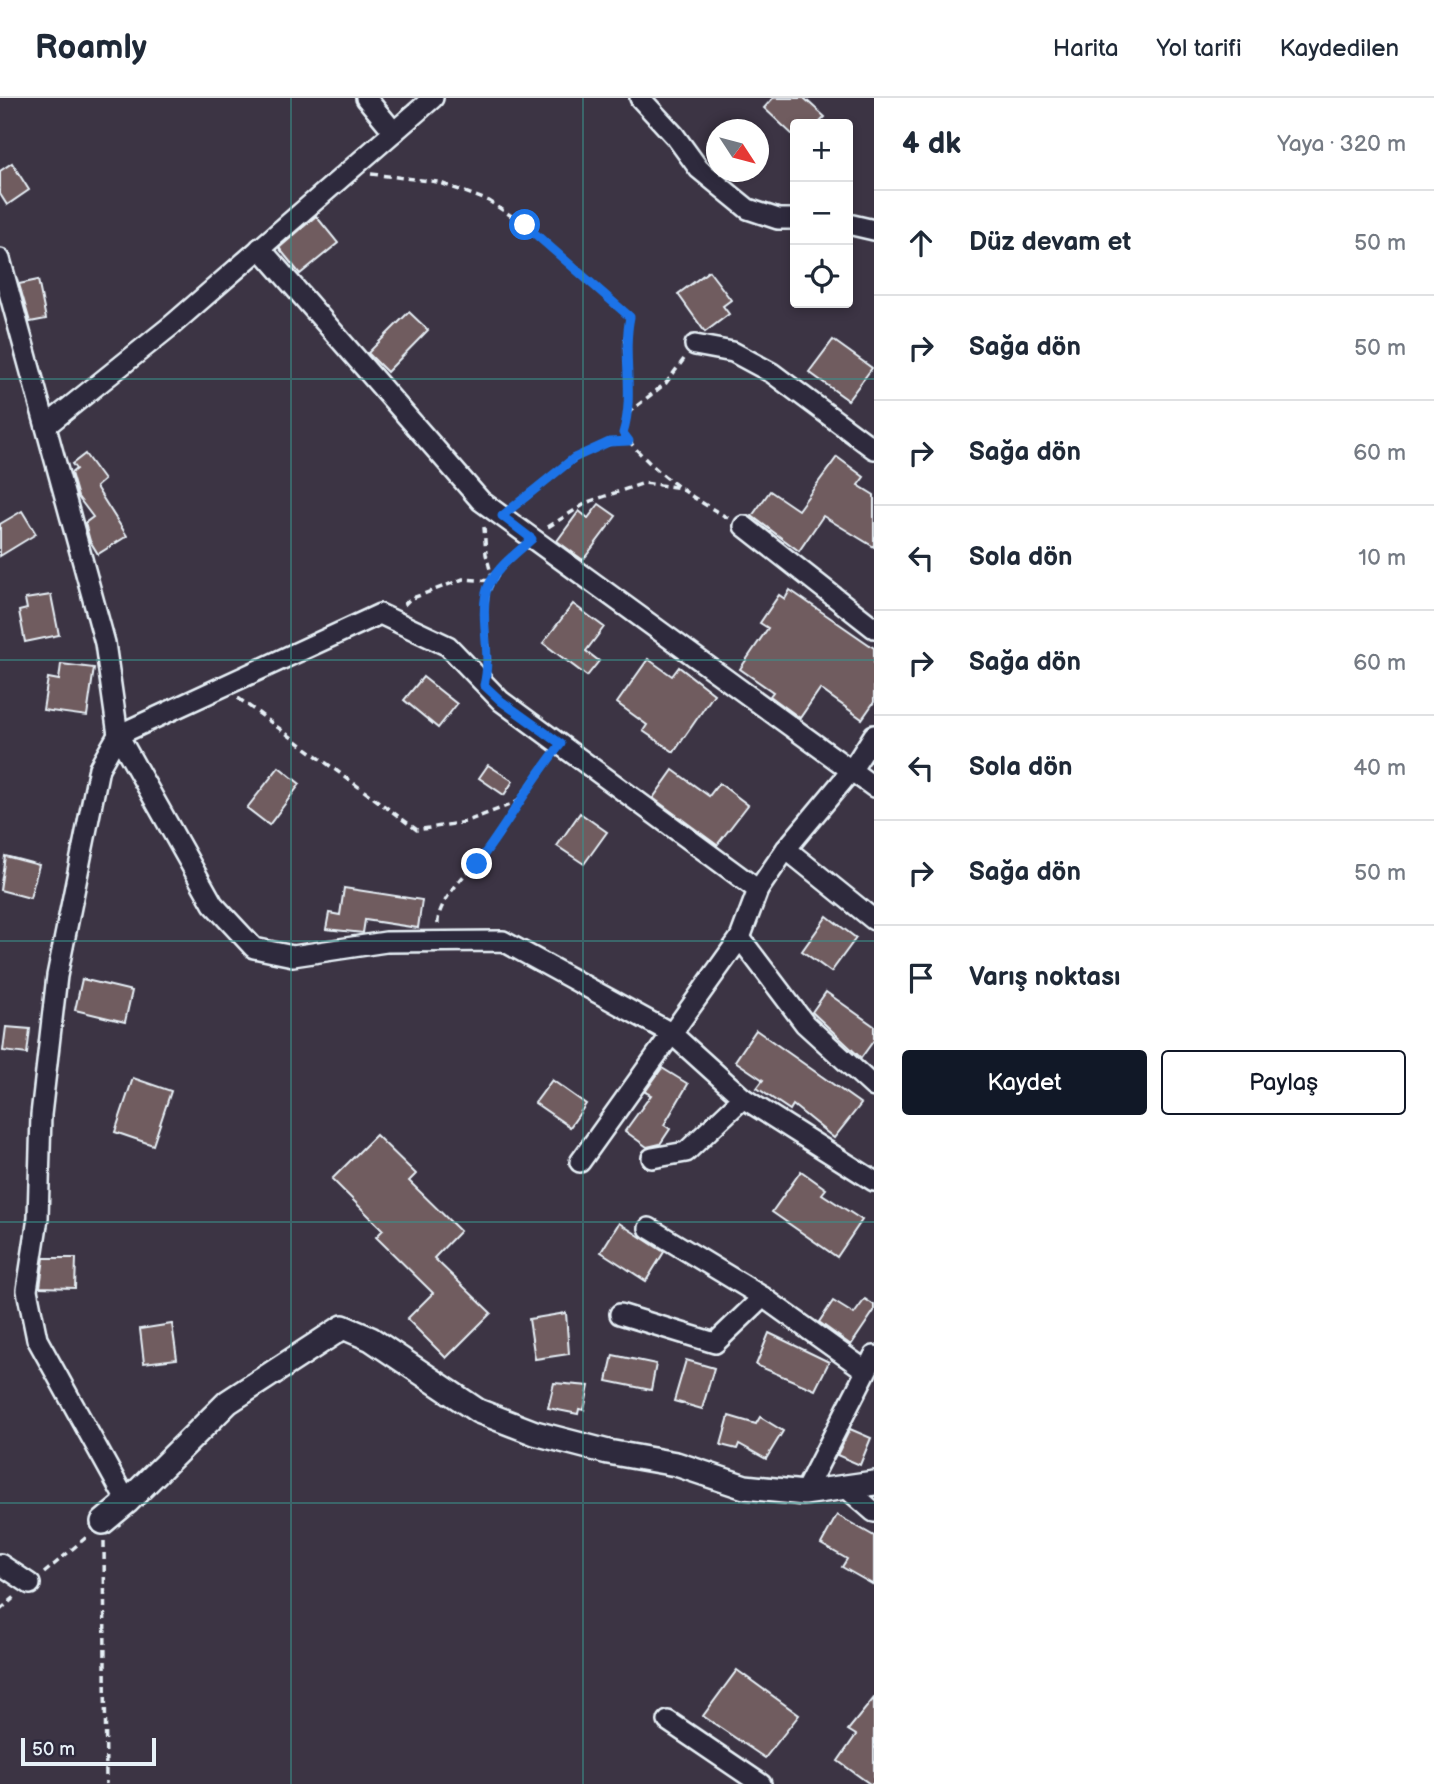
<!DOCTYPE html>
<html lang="tr">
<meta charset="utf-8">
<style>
:root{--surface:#fff;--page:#f6f6f7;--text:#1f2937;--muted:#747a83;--line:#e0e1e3;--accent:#111827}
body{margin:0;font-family:"Balsamiq Sans",sans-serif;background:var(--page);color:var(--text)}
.controls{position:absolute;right:21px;top:21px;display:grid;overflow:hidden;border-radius:7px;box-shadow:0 4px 10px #0003}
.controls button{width:63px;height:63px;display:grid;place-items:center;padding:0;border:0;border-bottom:2px solid var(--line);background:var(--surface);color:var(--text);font:35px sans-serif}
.compass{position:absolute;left:706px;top:21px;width:63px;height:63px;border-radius:50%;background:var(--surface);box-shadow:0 4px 10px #0003;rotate:126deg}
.scale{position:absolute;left:21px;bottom:18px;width:135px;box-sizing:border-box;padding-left:7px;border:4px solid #e8f1f8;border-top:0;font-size:19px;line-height:24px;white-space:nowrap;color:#e8f1f8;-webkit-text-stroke:5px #2f2a3d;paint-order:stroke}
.stop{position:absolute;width:21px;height:21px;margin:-16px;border:5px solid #1a73e8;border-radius:50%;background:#fff}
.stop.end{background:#1a73e8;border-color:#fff;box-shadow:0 2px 7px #0008}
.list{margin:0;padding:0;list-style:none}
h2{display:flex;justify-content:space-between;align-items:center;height:91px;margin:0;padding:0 28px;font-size:30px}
h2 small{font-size:23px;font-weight:400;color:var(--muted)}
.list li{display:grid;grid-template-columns:46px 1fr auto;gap:21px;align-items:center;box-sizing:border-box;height:105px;padding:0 28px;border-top:2px solid var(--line)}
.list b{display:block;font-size:26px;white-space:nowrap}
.list em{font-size:23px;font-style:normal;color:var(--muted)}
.actions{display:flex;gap:14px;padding:21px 28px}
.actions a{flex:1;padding:16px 0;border:2px solid var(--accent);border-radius:7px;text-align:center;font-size:24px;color:var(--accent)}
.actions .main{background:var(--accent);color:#fff}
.icon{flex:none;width:38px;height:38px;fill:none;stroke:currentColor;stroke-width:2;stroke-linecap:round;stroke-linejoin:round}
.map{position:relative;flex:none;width:874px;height:1686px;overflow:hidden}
header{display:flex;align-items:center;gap:42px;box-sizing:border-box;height:98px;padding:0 35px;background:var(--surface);border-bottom:2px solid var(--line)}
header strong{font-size:33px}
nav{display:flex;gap:38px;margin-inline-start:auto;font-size:24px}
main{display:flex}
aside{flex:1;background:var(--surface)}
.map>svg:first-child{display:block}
</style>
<header>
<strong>Roamly</strong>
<nav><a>Harita</a><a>Yol tarifi</a><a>Kaydedilen</a></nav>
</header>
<main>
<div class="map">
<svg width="874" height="1686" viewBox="0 0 874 1686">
<rect width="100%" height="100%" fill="#3c3444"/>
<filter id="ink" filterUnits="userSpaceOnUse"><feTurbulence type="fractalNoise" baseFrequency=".0143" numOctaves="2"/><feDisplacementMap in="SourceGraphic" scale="14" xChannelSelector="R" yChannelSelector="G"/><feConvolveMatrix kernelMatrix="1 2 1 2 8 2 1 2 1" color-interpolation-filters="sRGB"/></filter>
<g filter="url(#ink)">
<g fill="#705b5e" stroke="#e8f1f8" stroke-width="2">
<polygon points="773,0 804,0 825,19 818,26 795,26 795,39 764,10"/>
<polygon points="12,65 29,92 7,107 0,96 0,73"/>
<polygon points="316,118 338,145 300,176 279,150"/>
<polygon points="709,173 731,202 723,208 729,216 705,234 678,196"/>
<polygon points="38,182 46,221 30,224 19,186"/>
<polygon points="409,214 428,232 387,274 368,255"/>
<polygon points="833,242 872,270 848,302 809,274"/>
<polygon points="85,356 104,382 96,389 127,438 98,456 90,443 85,425 93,419 78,399 71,375 76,371 72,366"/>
<polygon points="837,359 864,379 858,387 874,397 874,449 823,418 799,453 752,418 770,393 798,412"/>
<polygon points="599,406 616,418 583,462 557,443 579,413 588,420"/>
<polygon points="22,413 36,436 0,458 0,426"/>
<polygon points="790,492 874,550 874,604 862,621 820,591 800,620 770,598 773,594 740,571 768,530 760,525 779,497 785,501"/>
<polygon points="51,497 59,537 25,544 19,513 27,511 25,501"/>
<polygon points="573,506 604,529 586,553 599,563 587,578 543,545"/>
<polygon points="648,561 672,578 679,569 714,596 674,654 643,633 647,627 617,605"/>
<polygon points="61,566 94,570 87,618 43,612 48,580 59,582"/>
<polygon points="423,579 457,606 438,630 404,602"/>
<polygon points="488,667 513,683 504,697 479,680"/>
<polygon points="279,669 300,686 269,727 247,710"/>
<polygon points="673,672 709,698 719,685 748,707 717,747 653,700"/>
<polygon points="580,715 607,734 584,766 557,748"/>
<polygon points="5,758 39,767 30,800 0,792"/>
<polygon points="344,790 422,802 418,830 365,822 363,835 326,831 329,815 340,817"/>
<polygon points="827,818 856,840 831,874 802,853"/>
<polygon points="82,881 132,893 125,924 75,912"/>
<polygon points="826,894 874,928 874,942 861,960 812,914"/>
<polygon points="6,929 30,931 27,956 3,953"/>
<polygon points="756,932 861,1006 834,1040 793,1007 790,1012 757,990 763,982 735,963"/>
<polygon points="662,970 688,986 664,1027 670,1031 660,1046 647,1049 625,1033 651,997 645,994"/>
<polygon points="133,980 171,993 153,1047 115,1034"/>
<polygon points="552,982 586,1006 570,1029 535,1005"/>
<polygon points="376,1037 416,1076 409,1083 460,1133 434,1160 491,1215 446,1260 407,1221 433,1195 376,1139 383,1132 332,1081"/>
<polygon points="801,1073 826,1091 822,1096 862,1122 837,1159 772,1114"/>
<polygon points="619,1125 664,1154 646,1183 601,1154"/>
<polygon points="44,1160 76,1160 75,1190 40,1189"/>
<polygon points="865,1201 874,1207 874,1213 851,1247 819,1224 833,1203 854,1216"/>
<polygon points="566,1215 569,1256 535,1261 529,1221"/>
<polygon points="172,1226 177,1261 144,1265 140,1231"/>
<polygon points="769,1235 829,1264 815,1292 756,1267"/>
<polygon points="613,1257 656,1266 651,1292 607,1283"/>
<polygon points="686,1262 714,1270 702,1311 674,1303"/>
<polygon points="554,1285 589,1288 584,1312 579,1311 578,1316 548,1310"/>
<polygon points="729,1318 756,1326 760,1319 783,1333 766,1361 739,1346 737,1351 721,1347"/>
<polygon points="850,1331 871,1340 860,1367 837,1357"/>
<polygon points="837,1417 874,1438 874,1487 842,1469 847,1461 821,1446"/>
<polygon points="737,1572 799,1617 765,1660 703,1618"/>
<polygon points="874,1600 874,1686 870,1686 838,1663 856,1637 848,1632"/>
</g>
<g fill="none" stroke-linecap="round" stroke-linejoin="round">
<defs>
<g id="minor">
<polyline points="366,0 394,34"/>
<polyline points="640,0 675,38 699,71 748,111 778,121 795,121"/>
<polyline points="848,126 874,132"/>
<polyline points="260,150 481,403 874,689"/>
<polyline points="0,161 105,545 118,637 213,806 254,850 293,858 386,844 503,843 671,935 743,1000 874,1083"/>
<polyline points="695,247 733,254 772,275 874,351"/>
<polyline points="46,328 172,227 433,0"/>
<polyline points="744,428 874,530"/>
<polyline points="786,751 874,822"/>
<polyline points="740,840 805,926 874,989"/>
<polyline points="652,1060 686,1054 743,1000"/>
<polyline points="580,1064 740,840 758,792 786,751 851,673 874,637"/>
<polyline points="649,1130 763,1199"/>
<polyline points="620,1216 715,1245 763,1199 865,1272"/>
<polyline points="844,1388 874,1414"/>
<polyline points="804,1395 874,1258"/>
<polyline points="127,1404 37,1241 27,1192 38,1120 41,1017 57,878 99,670 118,637 380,516 448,548 501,603 758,792"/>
<polyline points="0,1466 30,1486"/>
<polyline points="668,1623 761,1686"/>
</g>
<polyline id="tertiary" points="103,1424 127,1404 228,1304 343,1229 371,1241 478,1313 535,1335 608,1354 676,1366 745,1389 804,1395 874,1385"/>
</defs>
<use href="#minor" stroke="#e8f1f8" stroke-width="24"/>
<use href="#tertiary" stroke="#e8f1f8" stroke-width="28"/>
<g stroke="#e8f1f8" stroke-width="3.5" stroke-dasharray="7 5" stroke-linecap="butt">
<polyline points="371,76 438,84 489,103 525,127 630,219 625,243 629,314"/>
<path d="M684 261 666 285 629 314 623 335C650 372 690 399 730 421"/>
<path d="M516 408C551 382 582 344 629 343"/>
<polyline points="548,429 588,404 644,385 682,390"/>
<polyline points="404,507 410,501 463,481 493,483 486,456 484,429"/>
<path d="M489 564C483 510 478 491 520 451"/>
<polyline points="238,600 417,732 465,724 517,704 549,661"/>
<path d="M438 826C436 800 481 762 497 740 504 730 510 717 516 706"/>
<polyline points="104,1443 106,1686"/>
<polyline points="44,1475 89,1437"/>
<polyline points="0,1512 16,1498"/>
</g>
<use href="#minor" stroke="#2f2a3d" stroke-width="19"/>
<use href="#tertiary" stroke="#2f2a3d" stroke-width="23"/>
</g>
</g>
<g fill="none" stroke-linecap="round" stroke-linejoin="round" filter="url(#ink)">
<path stroke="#1a73e8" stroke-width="9" d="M477 766C507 727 530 684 561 646L501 603 484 587C492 556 480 525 486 495 491 473 517 455 532 441L502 418 574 360 609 344 629 343 623 335C635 297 622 258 630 219L525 127"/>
</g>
<path fill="none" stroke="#3a8f8a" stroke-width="2" stroke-opacity="0.55" d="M291 0V1686M583 0V1686M0 281H874M0 562H874M0 843H874M0 1124H874M0 1405H874"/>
</svg>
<div class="controls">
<button>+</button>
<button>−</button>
<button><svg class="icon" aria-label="locate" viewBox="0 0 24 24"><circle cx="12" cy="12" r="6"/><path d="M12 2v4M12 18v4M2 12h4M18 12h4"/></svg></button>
</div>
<svg class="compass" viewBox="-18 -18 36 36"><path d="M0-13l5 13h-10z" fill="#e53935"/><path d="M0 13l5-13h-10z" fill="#747a83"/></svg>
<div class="scale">50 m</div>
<div class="stop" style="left:525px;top:127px"></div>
<div class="stop end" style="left:477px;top:766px"></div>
</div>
<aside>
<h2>4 dk<small>Yaya · 320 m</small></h2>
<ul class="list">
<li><svg class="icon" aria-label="ahead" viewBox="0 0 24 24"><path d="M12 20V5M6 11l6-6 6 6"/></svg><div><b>Düz devam et</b></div><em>50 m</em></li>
<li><svg class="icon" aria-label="right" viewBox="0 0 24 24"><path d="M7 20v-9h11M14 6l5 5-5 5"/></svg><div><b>Sağa dön</b></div><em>50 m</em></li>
<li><svg class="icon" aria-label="right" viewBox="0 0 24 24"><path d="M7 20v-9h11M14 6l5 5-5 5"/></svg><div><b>Sağa dön</b></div><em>60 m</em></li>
<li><svg class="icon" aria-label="left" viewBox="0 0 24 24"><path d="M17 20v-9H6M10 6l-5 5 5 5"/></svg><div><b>Sola dön</b></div><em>10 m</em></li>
<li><svg class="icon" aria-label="right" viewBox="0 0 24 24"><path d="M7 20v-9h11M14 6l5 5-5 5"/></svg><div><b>Sağa dön</b></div><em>60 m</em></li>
<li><svg class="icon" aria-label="left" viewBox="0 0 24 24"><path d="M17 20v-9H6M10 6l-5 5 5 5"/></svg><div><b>Sola dön</b></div><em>40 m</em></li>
<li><svg class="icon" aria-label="right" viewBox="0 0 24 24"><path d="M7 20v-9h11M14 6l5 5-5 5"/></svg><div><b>Sağa dön</b></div><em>50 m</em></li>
<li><svg class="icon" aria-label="arrive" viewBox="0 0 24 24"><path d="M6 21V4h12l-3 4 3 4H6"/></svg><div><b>Varış noktası</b></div></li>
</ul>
<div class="actions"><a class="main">Kaydet</a><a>Paylaş</a></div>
</aside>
</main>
